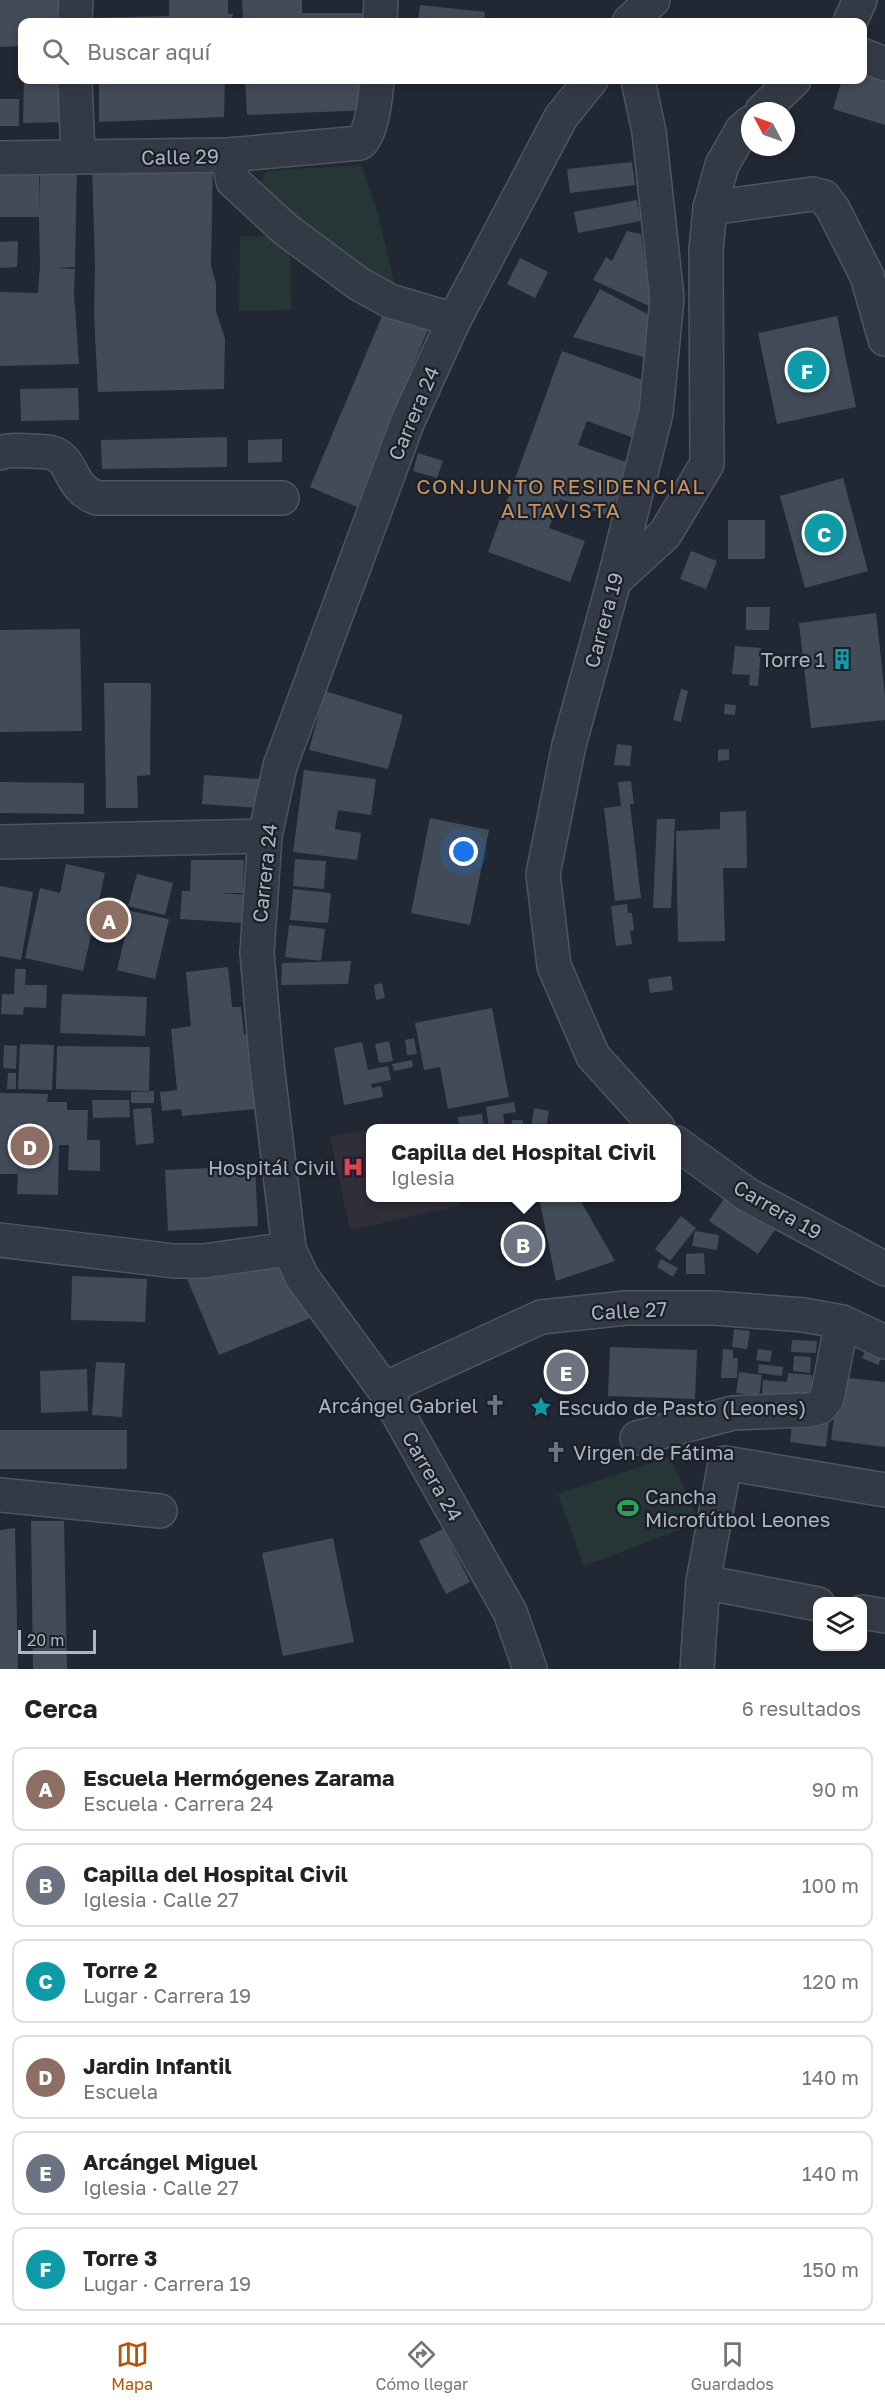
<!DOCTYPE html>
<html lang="es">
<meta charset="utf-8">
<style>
:root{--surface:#fff;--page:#f6f6f6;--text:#222;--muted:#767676;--line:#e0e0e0;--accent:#b45309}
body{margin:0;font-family:"Golos Text",sans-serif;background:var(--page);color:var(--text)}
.controls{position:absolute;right:18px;bottom:18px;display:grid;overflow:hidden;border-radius:12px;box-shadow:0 3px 9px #0003}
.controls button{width:54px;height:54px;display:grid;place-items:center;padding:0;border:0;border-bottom:2px solid var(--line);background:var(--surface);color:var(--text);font:30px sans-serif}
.compass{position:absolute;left:741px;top:102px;width:54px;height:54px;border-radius:50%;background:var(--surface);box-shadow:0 3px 9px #0003;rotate:311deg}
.scale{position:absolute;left:18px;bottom:15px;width:78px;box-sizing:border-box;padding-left:6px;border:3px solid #aeb5c1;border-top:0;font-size:16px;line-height:21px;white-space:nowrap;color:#aeb5c1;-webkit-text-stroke:4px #1a1f29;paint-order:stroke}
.you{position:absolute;left:464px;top:852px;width:21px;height:21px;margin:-15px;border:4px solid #fff;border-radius:50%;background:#1a73e8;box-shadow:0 0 0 9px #1a73e833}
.badge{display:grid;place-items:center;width:39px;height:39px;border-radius:50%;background:var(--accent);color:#fff;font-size:20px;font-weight:700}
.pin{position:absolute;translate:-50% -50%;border:3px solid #fff;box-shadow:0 2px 6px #0006}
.popup{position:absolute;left:366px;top:1124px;width:315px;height:78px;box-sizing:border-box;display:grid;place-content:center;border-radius:12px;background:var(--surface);filter:drop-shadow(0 2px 4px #0005);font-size:20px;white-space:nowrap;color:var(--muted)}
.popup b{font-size:22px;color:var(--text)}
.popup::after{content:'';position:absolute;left:50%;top:100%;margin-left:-12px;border:12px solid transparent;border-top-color:var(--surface)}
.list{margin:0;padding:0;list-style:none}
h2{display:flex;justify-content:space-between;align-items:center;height:78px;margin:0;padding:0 24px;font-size:26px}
h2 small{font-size:20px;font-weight:400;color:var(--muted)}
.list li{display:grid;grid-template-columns:39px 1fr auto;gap:18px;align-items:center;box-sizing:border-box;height:84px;margin:0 12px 12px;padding:0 12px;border:2px solid var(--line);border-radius:12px}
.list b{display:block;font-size:22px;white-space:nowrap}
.list p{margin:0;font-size:20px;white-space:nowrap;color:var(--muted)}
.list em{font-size:20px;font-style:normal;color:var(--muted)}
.icon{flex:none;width:33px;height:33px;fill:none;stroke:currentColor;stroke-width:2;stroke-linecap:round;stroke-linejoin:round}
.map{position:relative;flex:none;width:885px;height:1669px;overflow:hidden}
.search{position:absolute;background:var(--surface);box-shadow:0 3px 9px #0003;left:18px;right:18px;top:18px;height:66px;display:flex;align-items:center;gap:15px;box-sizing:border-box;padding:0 21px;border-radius:12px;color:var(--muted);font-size:22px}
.sheet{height:654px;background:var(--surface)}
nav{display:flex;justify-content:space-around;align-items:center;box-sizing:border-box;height:84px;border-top:2px solid var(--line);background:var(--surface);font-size:16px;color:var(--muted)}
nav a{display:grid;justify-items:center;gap:3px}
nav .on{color:var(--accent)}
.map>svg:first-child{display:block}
</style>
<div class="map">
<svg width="885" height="1669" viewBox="0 0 885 1669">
<rect width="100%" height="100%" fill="#212834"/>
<polygon fill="#302e39" points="370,1129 370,1198 457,1198 459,1206 350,1230 330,1137"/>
<g fill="#263637">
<polygon points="361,165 378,214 396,291 258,191 266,171"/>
<polygon points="240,236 290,237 291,310 239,311"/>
<polygon points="670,1457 699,1522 584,1566 558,1494"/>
</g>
<g fill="#424b58">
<polygon points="0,0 68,0 67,22 22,22 22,46 0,47"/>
<polygon points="169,0 228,0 228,14 233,14 231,22 85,22 85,18 169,16"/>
<polygon points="242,0 302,0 302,13 365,13 365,22 243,22"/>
<polygon points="420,5 485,12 484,22 418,22"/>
<polygon points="862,65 885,72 885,125 833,109 842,80 862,80"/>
<polygon points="24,80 71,80 69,122 23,123"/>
<polygon points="99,80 225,80 224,117 99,122"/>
<polygon points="245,80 368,80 370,110 247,115"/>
<rect x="0" y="99" width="19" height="27"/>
<polygon points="632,162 635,185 570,193 567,169"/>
<polygon points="213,164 211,266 216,283 216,311 225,339 224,389 98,392 94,315 95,265 92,166"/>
<polygon points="40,165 77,165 75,267 55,268 75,269 74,293 79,364 0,366 0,292 38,293 40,267 39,217 0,217 0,168 39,169 39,213"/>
<polygon points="637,200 641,221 578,233 574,212"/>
<polygon points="627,231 641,234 651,307 593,280 606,257 612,261"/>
<polygon points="18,241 17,267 0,268 0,242"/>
<polygon points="520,258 548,272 535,298 507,284"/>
<polygon points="600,289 651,316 650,359 573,337"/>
<polygon points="388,302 432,319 357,507 310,487"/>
<polygon points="837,316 856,407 777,424 758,333"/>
<polygon points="562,351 654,384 634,438 587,421 578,445 629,463 609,516 560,499 549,528 585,541 570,582 488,552"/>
<polygon points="78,388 79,420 21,421 20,389"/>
<polygon points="227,437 227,467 102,469 101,440"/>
<polygon points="282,439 282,462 248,463 248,440"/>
<polygon points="418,453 443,461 437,478 413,471"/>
<polygon points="843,478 868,571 805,588 780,496"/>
<rect x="728" y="520" width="37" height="39"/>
<polygon points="691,551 717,561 706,589 680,579"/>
<polygon points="746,607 770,607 769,630 746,630"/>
<polygon points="876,613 885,696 885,720 811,728 799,623"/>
<polygon points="80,629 82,731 0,732 0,630"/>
<polygon points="735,646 761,648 758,686 749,685 750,675 732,674"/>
<polygon points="104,683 151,683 150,775 137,776 138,808 106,808"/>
<polygon points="681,689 688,691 681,722 673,720"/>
<polygon points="325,691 403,715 388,769 309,750"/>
<polygon points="725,704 736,705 735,715 724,714"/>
<polygon points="617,744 632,746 630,766 614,765"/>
<polygon points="729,749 729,760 718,761 718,750"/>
<polygon points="304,770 376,779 371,815 338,810 335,829 361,833 357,860 293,852"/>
<polygon points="204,775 261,779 259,808 202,804"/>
<polygon points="631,781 634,804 630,804 641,898 615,901 604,808 621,806 618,782"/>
<polygon points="0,782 84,783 84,814 0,813"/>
<polygon points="746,811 747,868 723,868 725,941 678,942 676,831 720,829 720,812"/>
<polygon points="430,818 489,830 470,925 411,913"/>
<polygon points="657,819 675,819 671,908 653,908"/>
<polygon points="295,859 326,861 324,889 293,886"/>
<polygon points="191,860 244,860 243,893 220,893 246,895 244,923 180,919 182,891 190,891"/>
<polygon points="66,864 105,873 83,971 25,958 40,888 60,893"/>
<polygon points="137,874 173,883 165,915 128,906"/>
<polygon points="0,886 33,892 21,960 0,956"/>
<polygon points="293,889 331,893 328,923 290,920"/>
<polygon points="627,904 628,913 632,913 634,930 630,931 632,944 616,946 611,906"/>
<polygon points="131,911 169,919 155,979 117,970"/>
<polygon points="289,925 325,929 321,961 285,957"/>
<polygon points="351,961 348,984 281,985 282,963"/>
<polygon points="228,967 232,1007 241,1007 244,1035 248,1034 255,1109 182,1116 181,1109 162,1111 160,1092 177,1090 171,1029 191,1026 186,972"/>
<polygon points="15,969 26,969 25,985 47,985 46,1008 24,1007 23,1015 1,1014 2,994 14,994"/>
<polygon points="671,976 673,990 650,993 648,979"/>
<polygon points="382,983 385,998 376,1000 374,985"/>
<polygon points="62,994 147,997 145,1036 60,1033"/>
<polygon points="492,1008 509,1097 448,1109 440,1067 424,1070 415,1023"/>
<polygon points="414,1038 417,1054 407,1055 405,1040"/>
<polygon points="389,1041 393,1061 379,1063 375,1044"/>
<polygon points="362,1042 368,1070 388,1066 391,1080 371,1084 372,1088 381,1086 383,1097 344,1105 334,1048"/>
<polygon points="20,1044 54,1045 52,1090 18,1089"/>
<polygon points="4,1045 17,1046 16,1069 3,1068"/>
<polygon points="57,1046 150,1047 149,1091 56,1089"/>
<polygon points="412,1060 413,1067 394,1071 392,1064"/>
<polygon points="8,1073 16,1073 16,1089 7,1089"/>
<polygon points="154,1091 154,1103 131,1103 131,1092"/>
<polygon points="0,1093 48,1094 47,1102 67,1102 67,1110 88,1110 87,1140 100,1140 100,1171 68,1170 69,1145 59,1145 58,1195 17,1194 18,1174 0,1174"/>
<polygon points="92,1100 129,1100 130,1117 93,1118"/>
<polygon points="514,1102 516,1112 503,1114 505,1126 489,1128 486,1107"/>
<polygon points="151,1108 154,1143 136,1145 133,1109"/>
<polygon points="534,1108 549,1111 546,1128 531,1128"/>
<polygon points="482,1114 484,1128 459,1128 458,1117"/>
<rect x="512" y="1120" width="11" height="8"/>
<polygon points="255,1166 258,1226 168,1231 165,1170"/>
<polygon points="726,1196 775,1230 758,1254 709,1221"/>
<polygon points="539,1198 579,1198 615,1261 556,1281"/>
<polygon points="681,1216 696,1228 670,1261 655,1249"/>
<polygon points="695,1231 719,1235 717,1250 692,1246"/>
<polygon points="279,1251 313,1317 219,1355 185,1274"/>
<polygon points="704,1253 705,1274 686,1274 686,1254"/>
<polygon points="661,1259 678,1268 673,1277 657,1267"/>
<polygon points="72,1276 147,1279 145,1322 71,1320"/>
<polygon points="734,1329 750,1331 747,1349 732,1347"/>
<polygon points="792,1340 817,1341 816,1353 791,1352"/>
<polygon points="610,1347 697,1350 695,1399 608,1396"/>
<polygon points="867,1347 883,1355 878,1365 862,1358"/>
<polygon points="723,1349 733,1350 733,1358 738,1358 737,1378 721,1378"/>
<polygon points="758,1349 772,1351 770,1362 756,1360"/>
<polygon points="794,1356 811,1357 810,1373 793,1371"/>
<polygon points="96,1362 125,1363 122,1417 92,1415"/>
<polygon points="759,1364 783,1367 782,1376 758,1373"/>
<polygon points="87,1369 88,1411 41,1413 40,1371"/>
<polygon points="739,1372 762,1375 759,1396 736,1393"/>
<polygon points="788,1373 812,1375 811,1402 762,1399 763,1380 787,1382"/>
<polygon points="839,1377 885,1382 885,1447 831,1440"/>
<polygon points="793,1419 829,1423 826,1447 790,1442"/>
<rect x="0" y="1430" width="127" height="39"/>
<polygon points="31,1521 64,1521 67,1669 33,1669"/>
<polygon points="15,1528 18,1669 0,1669 0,1530"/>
<polygon points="443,1529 470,1582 446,1594 419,1541"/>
<polygon points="333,1538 354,1642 283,1656 262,1553"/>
</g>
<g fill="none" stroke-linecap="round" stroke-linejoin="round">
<defs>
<g id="minor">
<polyline points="75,22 76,0"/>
<polyline points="380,22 381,0"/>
<polyline points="629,22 653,0"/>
<polyline points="850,22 860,0"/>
<polyline points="862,55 885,64"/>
<polyline points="75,80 78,157"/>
<polyline points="638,80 649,132 667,298 656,413 614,581 569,745 543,874 554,966 593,1056 658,1128"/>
<polyline points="762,111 794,80"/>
<polyline points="228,155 233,181 285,229 359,284 390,301 454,320"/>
<path d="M0 158 228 155 360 143C372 135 376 94 377 80"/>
<polyline points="710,208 813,194 824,197 833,209 867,276 885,339"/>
<path d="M0 453C11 449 21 451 33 451 39 452 46 451 52 453 74 459 68 488 97 498H282"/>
<polyline points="614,581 665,534 707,464 706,250 710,208 722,165 742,130 750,123"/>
<polyline points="0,842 265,836"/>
<polyline points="676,1143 748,1195 885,1269"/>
<polyline points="0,1240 174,1261 204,1261 289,1249"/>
<polyline points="384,1389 541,1317 626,1308 713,1308 804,1315 842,1322 885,1342"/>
<polyline points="637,1438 733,1413 809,1410 820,1407 827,1398 842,1322"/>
<polyline points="0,1495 160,1511"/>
<polyline points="703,1582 818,1604"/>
<polyline points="862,1612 885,1616"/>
<polyline points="530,1669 510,1612 384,1389 302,1277 289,1249 266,1056 257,953 265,836 280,766 408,421 454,320 561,117 591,80"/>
<polyline points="697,1669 703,1582 725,1463 885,1490"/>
</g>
</defs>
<use href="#minor" stroke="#4e555f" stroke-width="36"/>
<use href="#minor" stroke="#343a45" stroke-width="33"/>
</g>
<defs>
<symbol id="building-bare" viewBox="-9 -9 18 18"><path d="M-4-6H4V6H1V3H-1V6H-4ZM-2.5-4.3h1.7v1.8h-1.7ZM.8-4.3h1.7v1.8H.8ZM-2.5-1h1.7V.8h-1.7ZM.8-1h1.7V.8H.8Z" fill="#0f9aa8" stroke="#1a1f29" stroke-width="2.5" paint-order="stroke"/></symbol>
<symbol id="hospital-bare" viewBox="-9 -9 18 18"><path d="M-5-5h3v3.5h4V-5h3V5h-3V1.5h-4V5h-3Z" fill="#e0444e" stroke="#1a1f29" stroke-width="2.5" paint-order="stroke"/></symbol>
<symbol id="church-bare" viewBox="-9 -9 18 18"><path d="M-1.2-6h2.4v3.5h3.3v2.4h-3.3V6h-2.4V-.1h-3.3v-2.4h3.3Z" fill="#6b7280" stroke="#1a1f29" stroke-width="2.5" paint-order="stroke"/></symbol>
<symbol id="sight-bare" viewBox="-9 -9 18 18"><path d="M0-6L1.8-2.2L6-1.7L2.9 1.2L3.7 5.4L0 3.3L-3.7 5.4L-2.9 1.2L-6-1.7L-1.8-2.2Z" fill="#0f9aa8" stroke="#1a1f29" stroke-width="2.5" paint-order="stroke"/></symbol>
<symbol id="stadium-bare" viewBox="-9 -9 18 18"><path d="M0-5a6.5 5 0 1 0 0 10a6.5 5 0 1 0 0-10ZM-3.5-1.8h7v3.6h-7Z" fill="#2e9e5b" stroke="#1a1f29" stroke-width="2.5" paint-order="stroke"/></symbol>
</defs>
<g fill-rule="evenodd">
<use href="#building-bare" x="827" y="644" width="30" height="30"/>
<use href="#hospital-bare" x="338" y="1152" width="30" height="30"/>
<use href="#church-bare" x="480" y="1390" width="30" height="30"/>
<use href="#sight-bare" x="526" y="1392" width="30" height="30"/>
<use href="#church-bare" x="541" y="1437" width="30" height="30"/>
<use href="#stadium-bare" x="613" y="1493" width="30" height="30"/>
</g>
<g text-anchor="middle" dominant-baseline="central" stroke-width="4.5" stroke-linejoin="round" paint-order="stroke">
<g font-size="20" fill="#aeb5c1" stroke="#1a1f29">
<text transform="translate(180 156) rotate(-1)">Calle 29</text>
<text transform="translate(413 413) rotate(-67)">Carrera 24</text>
<text transform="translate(603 620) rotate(-75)">Carrera 19</text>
<text transform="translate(264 873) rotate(-84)">Carrera 24</text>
<text transform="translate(778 1209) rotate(30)">Carrera 19</text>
<text transform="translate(629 1310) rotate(-3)">Calle 27</text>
<text transform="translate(433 1476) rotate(60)">Carrera 24</text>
</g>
<g font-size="20" fill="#aeb5c1" stroke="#1a1f29" text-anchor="end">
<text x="825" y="659">Torre 1</text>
<text x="336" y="1167">Hospitál Civil</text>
<text x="478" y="1405">Arcángel Gabriel</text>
<text x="558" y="1407" text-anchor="start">Escudo de Pasto (Leones)</text>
<text x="573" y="1452" text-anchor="start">Virgen de Fátima</text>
<text x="645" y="1496" text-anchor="start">Cancha<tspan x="645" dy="23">Microfútbol Leones</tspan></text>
</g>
<g font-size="21" letter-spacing="1.5" fill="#c89462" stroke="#1a1f29">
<text x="561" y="486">CONJUNTO RESIDENCIAL<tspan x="561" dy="24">ALTAVISTA</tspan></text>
</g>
</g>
</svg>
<div class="controls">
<button><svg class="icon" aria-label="layers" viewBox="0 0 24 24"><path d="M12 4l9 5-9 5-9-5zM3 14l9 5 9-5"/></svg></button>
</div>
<svg class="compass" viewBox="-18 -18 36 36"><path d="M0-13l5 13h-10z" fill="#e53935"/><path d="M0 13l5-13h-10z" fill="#767676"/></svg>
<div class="scale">20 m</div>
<div class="you"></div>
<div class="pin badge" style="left:109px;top:920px;background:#8d6e63">A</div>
<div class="pin badge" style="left:523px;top:1244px;background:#6b7280">B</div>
<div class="popup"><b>Capilla del Hospital Civil</b>Iglesia</div>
<div class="pin badge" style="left:824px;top:533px;background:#0f9aa8">C</div>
<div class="pin badge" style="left:30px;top:1146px;background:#8d6e63">D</div>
<div class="pin badge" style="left:566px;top:1372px;background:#6b7280">E</div>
<div class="pin badge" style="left:807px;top:370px;background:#0f9aa8">F</div>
<div class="search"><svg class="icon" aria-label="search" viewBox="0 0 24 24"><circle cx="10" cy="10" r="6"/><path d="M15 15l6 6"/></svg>Buscar aquí</div>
</div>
<section class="sheet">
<h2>Cerca<small>6 resultados</small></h2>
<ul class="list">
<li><span class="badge" style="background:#8d6e63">A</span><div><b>Escuela Hermógenes Zarama</b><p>Escuela · Carrera 24</p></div><em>90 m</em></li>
<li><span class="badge" style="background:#6b7280">B</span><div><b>Capilla del Hospital Civil</b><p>Iglesia · Calle 27</p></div><em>100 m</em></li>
<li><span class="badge" style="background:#0f9aa8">C</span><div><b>Torre 2</b><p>Lugar · Carrera 19</p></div><em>120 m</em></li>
<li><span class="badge" style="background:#8d6e63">D</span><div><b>Jardin Infantil</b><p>Escuela</p></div><em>140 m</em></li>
<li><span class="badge" style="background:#6b7280">E</span><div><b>Arcángel Miguel</b><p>Iglesia · Calle 27</p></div><em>140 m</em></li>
<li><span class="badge" style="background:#0f9aa8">F</span><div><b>Torre 3</b><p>Lugar · Carrera 19</p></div><em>150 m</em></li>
</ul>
</section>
<nav>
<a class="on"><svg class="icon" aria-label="map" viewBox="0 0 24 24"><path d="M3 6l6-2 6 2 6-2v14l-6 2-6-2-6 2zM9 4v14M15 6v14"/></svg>Mapa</a>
<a><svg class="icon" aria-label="directions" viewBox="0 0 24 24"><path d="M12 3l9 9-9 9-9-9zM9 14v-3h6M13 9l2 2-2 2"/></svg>Cómo llegar</a>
<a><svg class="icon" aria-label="saved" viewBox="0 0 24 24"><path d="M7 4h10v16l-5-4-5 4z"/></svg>Guardados</a>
</nav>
